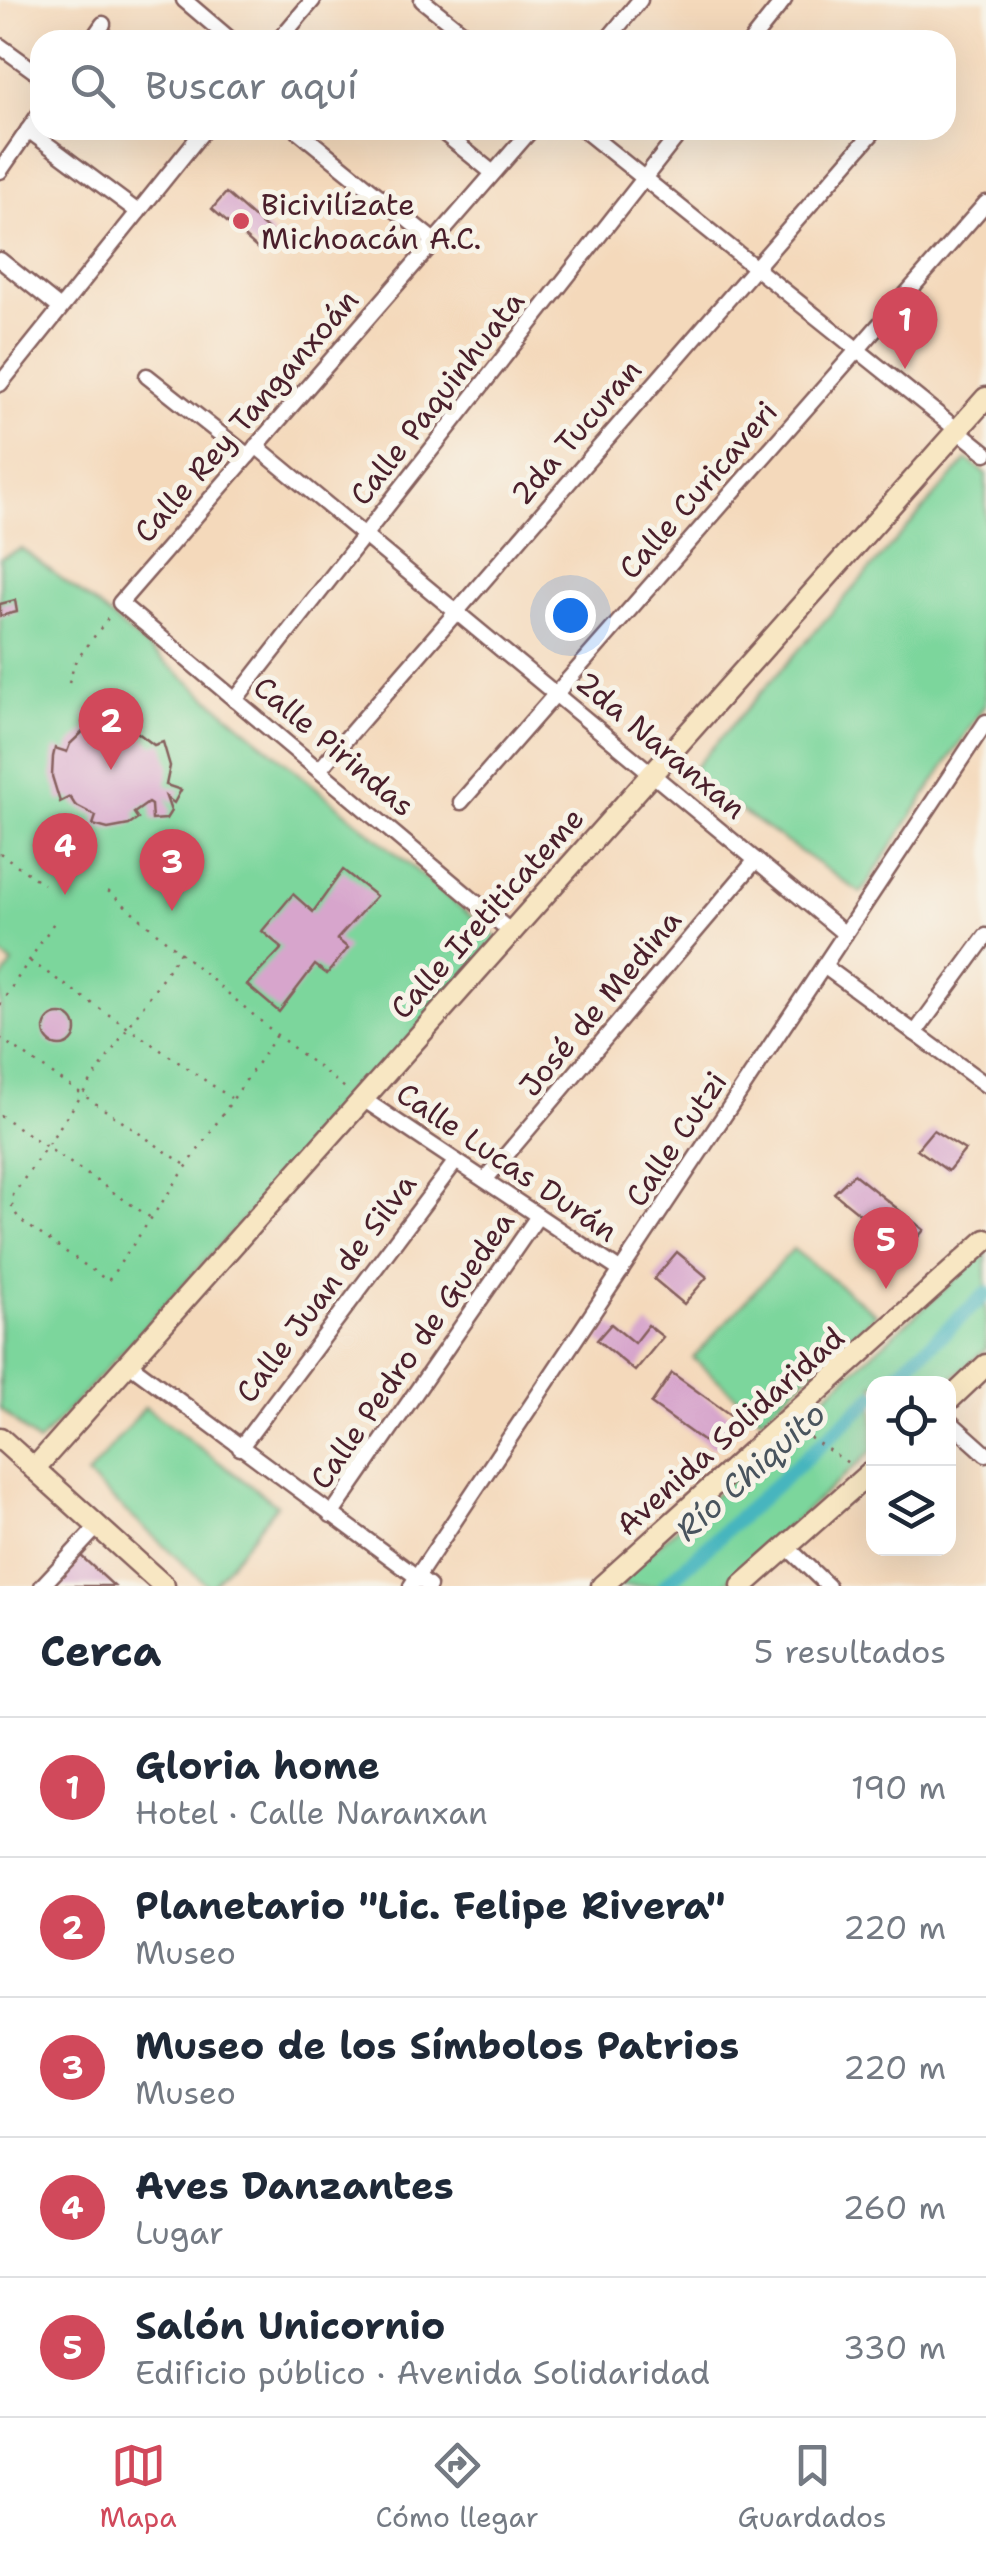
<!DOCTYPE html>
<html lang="es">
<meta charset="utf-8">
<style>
:root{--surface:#fff;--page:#f6f6f7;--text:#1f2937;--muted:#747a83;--line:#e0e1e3;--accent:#d1495b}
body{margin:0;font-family:"Shantell Sans",sans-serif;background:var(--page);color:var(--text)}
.controls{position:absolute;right:30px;bottom:30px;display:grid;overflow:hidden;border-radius:20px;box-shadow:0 10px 40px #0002}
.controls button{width:90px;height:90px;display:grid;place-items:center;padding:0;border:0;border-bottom:2px solid var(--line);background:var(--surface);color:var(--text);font:50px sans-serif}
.you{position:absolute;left:570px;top:615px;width:35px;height:35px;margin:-25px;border:8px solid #fff;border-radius:50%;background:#1a73e8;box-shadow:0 0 0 15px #1a73e833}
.badge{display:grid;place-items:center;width:65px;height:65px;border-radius:50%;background:var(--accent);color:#fff;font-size:32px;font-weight:700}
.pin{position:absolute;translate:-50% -82px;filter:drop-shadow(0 2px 5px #0008)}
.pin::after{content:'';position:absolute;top:52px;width:35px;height:30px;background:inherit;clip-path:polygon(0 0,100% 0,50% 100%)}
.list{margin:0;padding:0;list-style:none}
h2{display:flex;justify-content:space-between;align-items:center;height:130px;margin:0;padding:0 40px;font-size:42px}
h2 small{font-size:32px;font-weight:400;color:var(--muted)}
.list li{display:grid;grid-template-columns:65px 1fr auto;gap:30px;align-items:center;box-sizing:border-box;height:140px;padding:0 40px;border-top:2px solid var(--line)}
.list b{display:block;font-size:38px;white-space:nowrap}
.list p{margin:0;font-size:32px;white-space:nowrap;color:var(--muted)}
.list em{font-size:32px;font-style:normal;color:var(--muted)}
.icon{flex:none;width:55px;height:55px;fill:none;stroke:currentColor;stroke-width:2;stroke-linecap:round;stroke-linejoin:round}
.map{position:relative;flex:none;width:986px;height:1586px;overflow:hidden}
.search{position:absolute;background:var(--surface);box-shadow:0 10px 40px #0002;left:30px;right:30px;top:30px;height:110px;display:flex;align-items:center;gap:25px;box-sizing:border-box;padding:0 35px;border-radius:30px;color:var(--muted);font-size:38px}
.sheet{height:830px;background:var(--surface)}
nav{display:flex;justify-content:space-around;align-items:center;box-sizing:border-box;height:140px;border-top:2px solid var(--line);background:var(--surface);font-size:28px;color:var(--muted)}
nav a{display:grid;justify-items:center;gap:5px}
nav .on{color:var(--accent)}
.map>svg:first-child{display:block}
</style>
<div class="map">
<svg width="986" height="1586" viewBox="0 0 986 1586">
<rect width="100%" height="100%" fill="#f7f3e8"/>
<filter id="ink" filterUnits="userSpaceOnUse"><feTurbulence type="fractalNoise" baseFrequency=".01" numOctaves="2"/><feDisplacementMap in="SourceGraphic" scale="20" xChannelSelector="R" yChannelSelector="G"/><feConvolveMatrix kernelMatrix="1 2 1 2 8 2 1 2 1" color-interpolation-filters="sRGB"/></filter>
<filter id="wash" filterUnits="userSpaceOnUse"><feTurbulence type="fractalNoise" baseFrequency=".0048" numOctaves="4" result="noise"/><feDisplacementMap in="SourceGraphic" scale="40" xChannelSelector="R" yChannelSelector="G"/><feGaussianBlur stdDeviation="2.25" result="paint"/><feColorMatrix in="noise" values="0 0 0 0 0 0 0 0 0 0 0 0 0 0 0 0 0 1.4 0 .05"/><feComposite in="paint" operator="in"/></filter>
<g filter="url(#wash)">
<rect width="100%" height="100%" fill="#f4d9bb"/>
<g fill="#7cd69c" stroke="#637a64" stroke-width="2.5">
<polygon points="967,460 986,474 986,703 861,893 688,775"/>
<polygon points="22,549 95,604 500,940 38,1443 0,1408 0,982 13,964 0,954 0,558"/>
<polygon points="793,1249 876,1314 761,1418 693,1358"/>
<polygon points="986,1252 986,1349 947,1383 874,1384 873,1450 722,1586 612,1586"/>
<polygon points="145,1407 277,1505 212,1586 208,1586 87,1476"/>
</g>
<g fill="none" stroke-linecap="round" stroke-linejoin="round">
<g stroke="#46b5be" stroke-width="15">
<polyline points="887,1384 986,1294"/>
<polyline points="664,1586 874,1396"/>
</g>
</g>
<g id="blocks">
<g fill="#d7a5cc">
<polygon points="226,193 274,235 260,251 212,209"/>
<polygon points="15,600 17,612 0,616 0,604"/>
<polygon points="119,707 129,711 125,723 154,745 163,742 170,766 166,785 181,790 174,803 166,797 171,811 166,819 152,820 151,805 148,803 134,813 138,819 129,825 108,829 93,825 96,816 75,805 70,797 60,802 52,776 53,757 55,748 67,752 70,744 89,726 84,714 100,708"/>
<polygon points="343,870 376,896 337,939 348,948 327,974 315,965 279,1012 247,985 282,948 262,931 293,894 313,912"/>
<circle cx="60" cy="1030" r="16"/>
<polygon points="933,1130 965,1150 948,1171 917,1149"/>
<polygon points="854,1174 924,1230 906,1251 834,1193"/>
<polygon points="677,1252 707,1277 684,1304 654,1279"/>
<polygon points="611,1324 634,1343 648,1325 663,1337 635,1371 597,1340"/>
<polygon points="672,1373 736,1419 714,1449 651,1404"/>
<polygon points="80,1555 114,1586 51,1586"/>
</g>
</g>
</g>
<g filter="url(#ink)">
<use href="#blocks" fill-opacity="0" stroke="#86605d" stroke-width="2.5"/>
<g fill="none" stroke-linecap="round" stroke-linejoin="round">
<defs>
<g id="street">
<polyline points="184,0 231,40"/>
<polyline points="422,0 472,40"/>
<polyline points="92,40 103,24"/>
<polyline points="279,40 313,0"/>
<polyline points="607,40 640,0"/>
<polyline points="752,40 784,0"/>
<polyline points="0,46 40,75"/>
<polyline points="28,130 138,212"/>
<polyline points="297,130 434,241"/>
<polyline points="440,130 493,173"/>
<polyline points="584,130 986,453"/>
<polyline points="0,171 40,113"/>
<polyline points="0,260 60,308"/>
<polyline points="147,376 248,456"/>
<polyline points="0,384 204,130"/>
<polyline points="256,446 845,934"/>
<polyline points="235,700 682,130"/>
<polyline points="319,770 875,130"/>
<polyline points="461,802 986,203"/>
<polyline points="511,932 120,603 531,130"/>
<polyline points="824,966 986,1085"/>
<polyline points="915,1033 986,936"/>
<polyline points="363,1099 621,1271"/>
<polyline points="485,1180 756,860"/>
<polyline points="128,1363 429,1586"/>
<polyline points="948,1420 986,1454"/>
<polyline points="240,1448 456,1161"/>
<polyline points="331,1515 538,1216"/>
<polyline points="787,1547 828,1586"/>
<polyline points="42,1586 98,1526"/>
<polyline points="411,1586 986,722"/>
</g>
<g id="secondary">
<polyline points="948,1401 986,1365"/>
<polyline points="0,1438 164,1586"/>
<polyline points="34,1469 986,398"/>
<polyline points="602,1586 986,1240"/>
<polyline points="742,1586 874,1469"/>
</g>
</defs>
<use href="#street" stroke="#86605d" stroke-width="19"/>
<use href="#secondary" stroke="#86605d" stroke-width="25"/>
<g stroke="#86605d" stroke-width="2.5" stroke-dasharray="2.5 8" stroke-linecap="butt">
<polyline points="69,683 75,662 112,613"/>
<polyline points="0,853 43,884"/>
<polyline points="108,891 277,1035 349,1091"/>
<polyline points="180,952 13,1195 12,1208 20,1220 108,1281 277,1035"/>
<polyline points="30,961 231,1098"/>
<polyline points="0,1005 55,921"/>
<polyline points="0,1038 184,1164"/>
<polyline points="0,1115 151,1218"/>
<polyline points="801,1432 853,1466"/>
</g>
<use href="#street" stroke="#fff" stroke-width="14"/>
<use href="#secondary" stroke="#f8e7c3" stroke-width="20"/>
</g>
</g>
<circle fill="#d1495b" stroke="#f7f3e8" stroke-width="4" cx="241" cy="221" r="10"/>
<g text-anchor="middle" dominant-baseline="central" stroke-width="10" stroke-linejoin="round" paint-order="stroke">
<g font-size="30" fill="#4a1f2b" stroke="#f7f3e8" text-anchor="start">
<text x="261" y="204">Bicivilízate<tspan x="261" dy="34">Michoacán A.C.</tspan></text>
</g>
<g font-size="30" fill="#4a1f2b" stroke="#f7f3e8">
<text transform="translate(437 398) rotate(-52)">Calle Paquinhuata</text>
<text transform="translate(246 416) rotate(-49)">Calle Rey Tanganxoán</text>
<text transform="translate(576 432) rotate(-49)">2da Tucuran</text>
<text transform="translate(698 490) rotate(-49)">Calle Curicaveri</text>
<text transform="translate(661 745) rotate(40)">2da Naranxan</text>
<text transform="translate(334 746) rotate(40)">Calle Pirindas</text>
<text transform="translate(487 913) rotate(-48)">Calle Iretiticateme</text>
<text transform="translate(600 1003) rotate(-50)">José de Medina</text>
<text transform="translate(676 1139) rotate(-56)">Calle Cutzi</text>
<text transform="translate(507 1162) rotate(34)">Calle Lucas Durán</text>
<text transform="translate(326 1288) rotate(-53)">Calle Juan de Silva</text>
<text transform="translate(412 1350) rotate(-55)">Calle Pedro de Guedea</text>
<text transform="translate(730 1431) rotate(-42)">Avenida Solidaridad</text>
</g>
<g font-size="32" font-style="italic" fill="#49545e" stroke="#f7f3e8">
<text transform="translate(750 1471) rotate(-42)">Río Chiquito</text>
</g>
</g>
</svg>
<div class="controls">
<button><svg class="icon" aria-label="locate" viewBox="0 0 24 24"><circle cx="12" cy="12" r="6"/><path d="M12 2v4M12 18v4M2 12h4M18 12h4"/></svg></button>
<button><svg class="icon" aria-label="layers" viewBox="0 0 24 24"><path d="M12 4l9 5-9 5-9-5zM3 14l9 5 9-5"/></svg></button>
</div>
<div class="you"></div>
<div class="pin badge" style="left:905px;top:369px">1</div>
<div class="pin badge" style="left:111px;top:770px">2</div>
<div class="pin badge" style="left:172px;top:911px">3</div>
<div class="pin badge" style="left:65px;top:895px">4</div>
<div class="pin badge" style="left:886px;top:1289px">5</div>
<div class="search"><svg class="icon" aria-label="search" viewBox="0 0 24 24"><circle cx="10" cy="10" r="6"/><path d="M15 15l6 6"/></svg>Buscar aquí</div>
</div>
<section class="sheet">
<h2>Cerca<small>5 resultados</small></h2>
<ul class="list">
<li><span class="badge">1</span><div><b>Gloria home</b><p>Hotel · Calle Naranxan</p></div><em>190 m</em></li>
<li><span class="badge">2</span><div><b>Planetario &quot;Lic. Felipe Rivera&quot;</b><p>Museo</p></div><em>220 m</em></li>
<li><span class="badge">3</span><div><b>Museo de los Símbolos Patrios</b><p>Museo</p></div><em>220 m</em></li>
<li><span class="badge">4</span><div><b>Aves Danzantes</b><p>Lugar</p></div><em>260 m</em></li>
<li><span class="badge">5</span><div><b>Salón Unicornio</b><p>Edificio público · Avenida Solidaridad</p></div><em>330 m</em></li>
</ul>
</section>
<nav>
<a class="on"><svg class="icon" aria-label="map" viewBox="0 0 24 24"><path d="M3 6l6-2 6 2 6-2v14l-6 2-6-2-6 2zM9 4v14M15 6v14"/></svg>Mapa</a>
<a><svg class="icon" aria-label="directions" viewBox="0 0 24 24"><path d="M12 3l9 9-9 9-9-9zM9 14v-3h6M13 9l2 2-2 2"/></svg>Cómo llegar</a>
<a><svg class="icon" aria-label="saved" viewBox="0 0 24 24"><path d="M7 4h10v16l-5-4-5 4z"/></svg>Guardados</a>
</nav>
